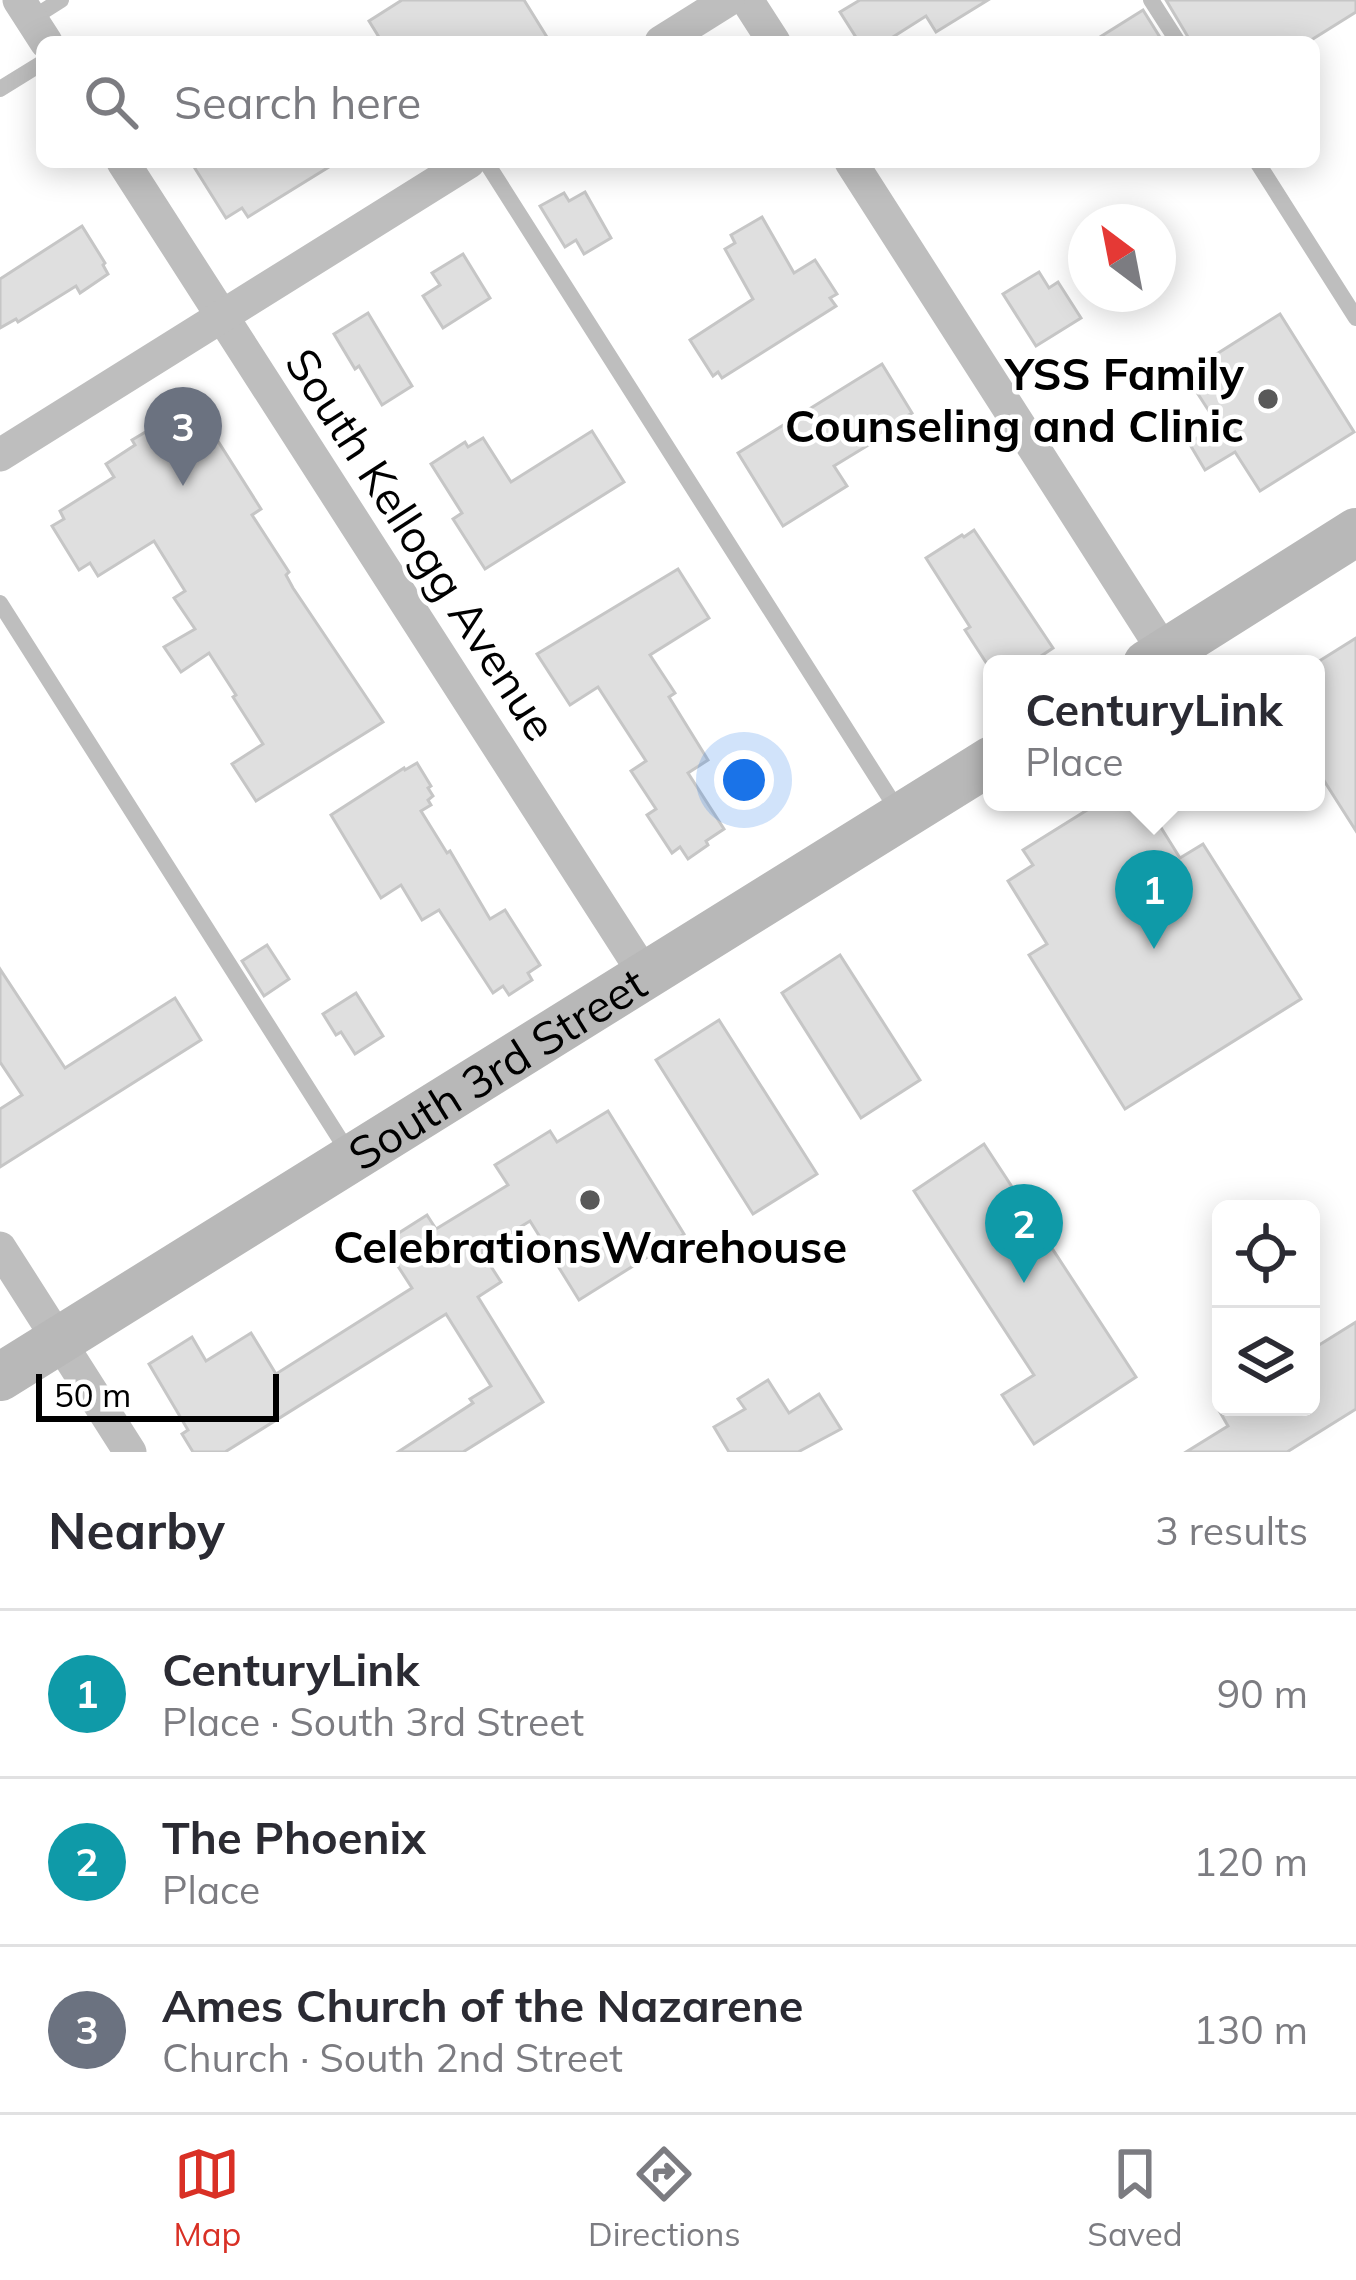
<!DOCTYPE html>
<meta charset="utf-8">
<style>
:root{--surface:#fff;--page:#f7f7f7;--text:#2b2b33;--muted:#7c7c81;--line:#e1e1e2;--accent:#d93025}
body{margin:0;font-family:Mulish,sans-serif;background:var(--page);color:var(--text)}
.controls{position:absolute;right:36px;bottom:36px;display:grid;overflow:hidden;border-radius:18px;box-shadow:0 6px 30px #0003}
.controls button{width:108px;height:108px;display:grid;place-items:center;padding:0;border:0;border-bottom:3px solid var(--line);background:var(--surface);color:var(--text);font:60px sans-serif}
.compass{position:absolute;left:1068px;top:204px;width:108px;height:108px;border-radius:50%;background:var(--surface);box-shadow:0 6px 30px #0003;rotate:328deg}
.scale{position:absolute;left:36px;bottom:30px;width:243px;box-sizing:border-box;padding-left:12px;border:6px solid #000;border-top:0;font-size:33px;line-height:42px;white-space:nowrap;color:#000;-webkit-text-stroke:9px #fff;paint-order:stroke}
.you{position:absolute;left:744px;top:780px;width:42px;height:42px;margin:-30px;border:9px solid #fff;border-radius:50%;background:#1a73e8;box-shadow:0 0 0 18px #1a73e833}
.badge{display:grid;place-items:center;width:78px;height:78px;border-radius:50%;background:var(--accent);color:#fff;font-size:39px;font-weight:700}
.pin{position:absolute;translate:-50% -99px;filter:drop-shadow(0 3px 6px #0008)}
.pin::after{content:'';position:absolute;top:63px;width:42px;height:36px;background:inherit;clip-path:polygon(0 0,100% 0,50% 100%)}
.popup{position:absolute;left:983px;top:655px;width:342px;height:156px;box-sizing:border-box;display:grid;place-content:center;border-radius:18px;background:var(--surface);filter:drop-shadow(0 3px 9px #0005);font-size:39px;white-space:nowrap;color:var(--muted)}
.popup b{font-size:45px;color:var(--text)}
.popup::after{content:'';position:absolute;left:50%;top:100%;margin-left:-24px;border:24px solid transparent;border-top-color:var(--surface)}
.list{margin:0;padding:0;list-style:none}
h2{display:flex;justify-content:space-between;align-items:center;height:156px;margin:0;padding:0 48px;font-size:51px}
h2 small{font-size:39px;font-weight:400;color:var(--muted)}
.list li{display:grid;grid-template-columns:78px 1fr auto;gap:36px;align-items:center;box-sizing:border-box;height:168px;padding:0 48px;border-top:3px solid var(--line)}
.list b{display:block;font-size:45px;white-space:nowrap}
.list p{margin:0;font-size:39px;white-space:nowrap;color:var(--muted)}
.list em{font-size:39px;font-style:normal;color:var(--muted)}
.icon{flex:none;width:66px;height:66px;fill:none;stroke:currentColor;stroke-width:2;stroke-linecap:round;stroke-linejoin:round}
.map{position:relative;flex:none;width:1356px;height:1452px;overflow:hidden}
.search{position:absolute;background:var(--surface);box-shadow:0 6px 30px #0003;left:36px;right:36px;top:36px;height:132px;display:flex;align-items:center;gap:30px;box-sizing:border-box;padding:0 42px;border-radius:18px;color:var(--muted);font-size:45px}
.sheet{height:660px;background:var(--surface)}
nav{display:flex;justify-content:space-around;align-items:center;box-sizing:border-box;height:168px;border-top:3px solid var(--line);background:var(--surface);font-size:33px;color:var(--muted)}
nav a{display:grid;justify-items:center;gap:6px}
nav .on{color:var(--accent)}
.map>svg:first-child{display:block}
</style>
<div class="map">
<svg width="1356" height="1452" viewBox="0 0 1356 1452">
<rect width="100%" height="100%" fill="#fff"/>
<g fill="#dfdfdf" stroke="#c6c6c6" stroke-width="3">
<polygon points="402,0 524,0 550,42 382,42 369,21"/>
<polygon points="860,0 988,0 936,32 926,16 885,42 859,42 840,12"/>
<polygon points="1166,0 1356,0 1356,12 1308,42 1191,42"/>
<polygon points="1143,10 1163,42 1092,42"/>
<polygon points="191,162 337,162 248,217 242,208 226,218"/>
<polygon points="585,192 611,238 584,254 576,240 565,247 540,206 564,193 569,201"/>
<polygon points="762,217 794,273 815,260 837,294 830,298 836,306 722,378 718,372 713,376 690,340 753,299 725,249 735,243 731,235"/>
<polygon points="82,226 105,263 103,265 108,274 80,293 76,286 18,322 16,319 0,328 0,279"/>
<polygon points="463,254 490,298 443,328 423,296 440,285 432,273"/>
<polygon points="1039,272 1049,288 1058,282 1081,318 1036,346 1003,294"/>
<polygon points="368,313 412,386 382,405 359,366 355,369 334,334"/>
<polygon points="1280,314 1354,432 1260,491 1235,452 1205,470 1189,443 1218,425 1185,374"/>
<polygon points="882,364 912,413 872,438 875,441 834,466 847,486 783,526 738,453"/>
<polygon points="190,411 196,421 215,420 216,438 261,509 252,515 289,572 286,575 293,588 383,722 256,801 232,764 263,744 233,697 236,695 209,653 181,672 164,647 195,629 174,598 185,591 154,541 98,576 90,563 79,570 52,526 64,519 60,511 114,477 106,464 135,445 132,440 159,424 162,428"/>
<polygon points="592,431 624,482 485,569 453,519 462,513 431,464 465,442 468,447 483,438 511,482"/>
<polygon points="974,530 1053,648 1029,664 987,664 965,630 970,627 926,558 962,535 964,537"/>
<polygon points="678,569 709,618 650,655 675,693 669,697 708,760 688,773 724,829 706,841 708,845 688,859 680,847 672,853 647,815 656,809 631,771 646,761 598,687 570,705 537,654"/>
<polygon points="1356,638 1356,831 1316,768 1316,663"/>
<polygon points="417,763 431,786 428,788 433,796 428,800 431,805 421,811 447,853 450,851 490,919 505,910 540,965 528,973 532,980 509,995 503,986 493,993 439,910 422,920 401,885 381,898 331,815 404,768 405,770"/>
<polygon points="1100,802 1145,802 1180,858 1203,844 1301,999 1125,1109 1029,955 1047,944 1008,881 1033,865 1023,850"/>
<polygon points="267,945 289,979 264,996 242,961"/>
<polygon points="840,955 920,1080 861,1118 782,993"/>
<polygon points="0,969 65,1068 175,998 201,1040 0,1167 0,1109 22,1095 0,1062"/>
<polygon points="356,993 383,1036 355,1054 341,1032 336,1035 323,1014"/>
<polygon points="719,1020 817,1174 753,1214 656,1060"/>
<polygon points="608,1111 684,1234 579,1300 530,1221 481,1251 501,1282 478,1297 543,1402 463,1452 398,1452 473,1403 470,1399 491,1386 446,1314 225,1452 193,1452 182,1434 188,1430 149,1364 192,1337 206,1361 251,1333 276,1374 412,1288 383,1243 427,1215 436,1229 508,1185 495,1165 550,1131 557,1142"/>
<polygon points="984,1144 1136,1377 1034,1444 1002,1395 1034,1375 914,1191"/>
<polygon points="1356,1322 1356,1409 1287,1452 1186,1452 1228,1426 1217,1407 1311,1407 1311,1350"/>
<polygon points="768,1380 789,1413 819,1394 841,1429 798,1452 729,1452 714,1427 745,1409 738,1399"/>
</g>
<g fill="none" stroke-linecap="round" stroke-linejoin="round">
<g stroke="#bebebe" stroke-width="16">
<polyline points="1151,0 1178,42"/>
<polyline points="31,19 61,0"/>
<polyline points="0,89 42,63"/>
<polyline points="486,162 900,814"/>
<polyline points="1257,162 1356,318"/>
<polyline points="0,603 350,1155"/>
</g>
<g stroke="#bebebe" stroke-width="33">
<polyline points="19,0 46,42"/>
<polyline points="747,0 774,42"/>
<polyline points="661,42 728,0"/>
<polyline points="123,162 645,975"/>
<polyline points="851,162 1165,653"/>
<polyline points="0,455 469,162"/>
<polyline points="0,1248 130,1452"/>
</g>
<g stroke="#b8b8b8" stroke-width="48">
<polyline points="1147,664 1356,532"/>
<path id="s1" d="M0 1377 992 760"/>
</g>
</g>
<g fill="#595959" stroke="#fff" stroke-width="4.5">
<circle cx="1268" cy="399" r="12"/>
<circle cx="590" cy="1200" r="12"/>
</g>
<g text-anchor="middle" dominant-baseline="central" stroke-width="9" stroke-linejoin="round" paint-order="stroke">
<g font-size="45" font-weight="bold" fill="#000" stroke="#fff" text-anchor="end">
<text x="1244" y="373">YSS Family<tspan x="1244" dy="52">Counseling and Clinic</tspan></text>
<text x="590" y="1246" text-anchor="middle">CelebrationsWarehouse</text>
</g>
<g font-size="45" fill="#000" stroke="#fff">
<text transform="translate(422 544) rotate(57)">South Kellogg Avenue</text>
<text stroke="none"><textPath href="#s1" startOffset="585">South 3rd Street</textPath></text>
</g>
</g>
</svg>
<div class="controls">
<button><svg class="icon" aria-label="locate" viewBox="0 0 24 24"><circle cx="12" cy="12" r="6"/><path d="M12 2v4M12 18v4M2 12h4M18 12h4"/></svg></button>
<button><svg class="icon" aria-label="layers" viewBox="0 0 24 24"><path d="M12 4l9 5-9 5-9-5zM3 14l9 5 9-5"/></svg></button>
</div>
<svg class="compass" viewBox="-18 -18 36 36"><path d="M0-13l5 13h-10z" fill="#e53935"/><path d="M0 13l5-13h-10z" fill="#7c7c81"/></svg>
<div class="scale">50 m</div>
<div class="you"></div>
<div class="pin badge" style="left:1154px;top:949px;background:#0f9aa8">1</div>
<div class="popup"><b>CenturyLink</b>Place</div>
<div class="pin badge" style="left:1024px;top:1283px;background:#0f9aa8">2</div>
<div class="pin badge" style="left:183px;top:486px;background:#6b7280">3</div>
<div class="search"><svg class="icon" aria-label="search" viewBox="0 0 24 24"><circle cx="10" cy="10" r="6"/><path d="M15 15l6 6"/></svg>Search here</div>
</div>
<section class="sheet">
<h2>Nearby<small>3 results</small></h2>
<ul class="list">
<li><span class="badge" style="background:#0f9aa8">1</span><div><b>CenturyLink</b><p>Place · South 3rd Street</p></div><em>90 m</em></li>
<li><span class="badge" style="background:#0f9aa8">2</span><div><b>The Phoenix</b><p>Place</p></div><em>120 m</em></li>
<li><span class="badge" style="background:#6b7280">3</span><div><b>Ames Church of the Nazarene</b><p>Church · South 2nd Street</p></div><em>130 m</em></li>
</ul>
</section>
<nav>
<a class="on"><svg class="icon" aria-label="map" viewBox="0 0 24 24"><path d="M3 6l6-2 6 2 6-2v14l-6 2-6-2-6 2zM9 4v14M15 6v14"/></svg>Map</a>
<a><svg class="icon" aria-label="directions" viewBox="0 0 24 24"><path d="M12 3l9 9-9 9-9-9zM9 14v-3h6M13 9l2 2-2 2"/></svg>Directions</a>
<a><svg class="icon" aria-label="saved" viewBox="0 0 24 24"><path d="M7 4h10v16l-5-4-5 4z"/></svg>Saved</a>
</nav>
